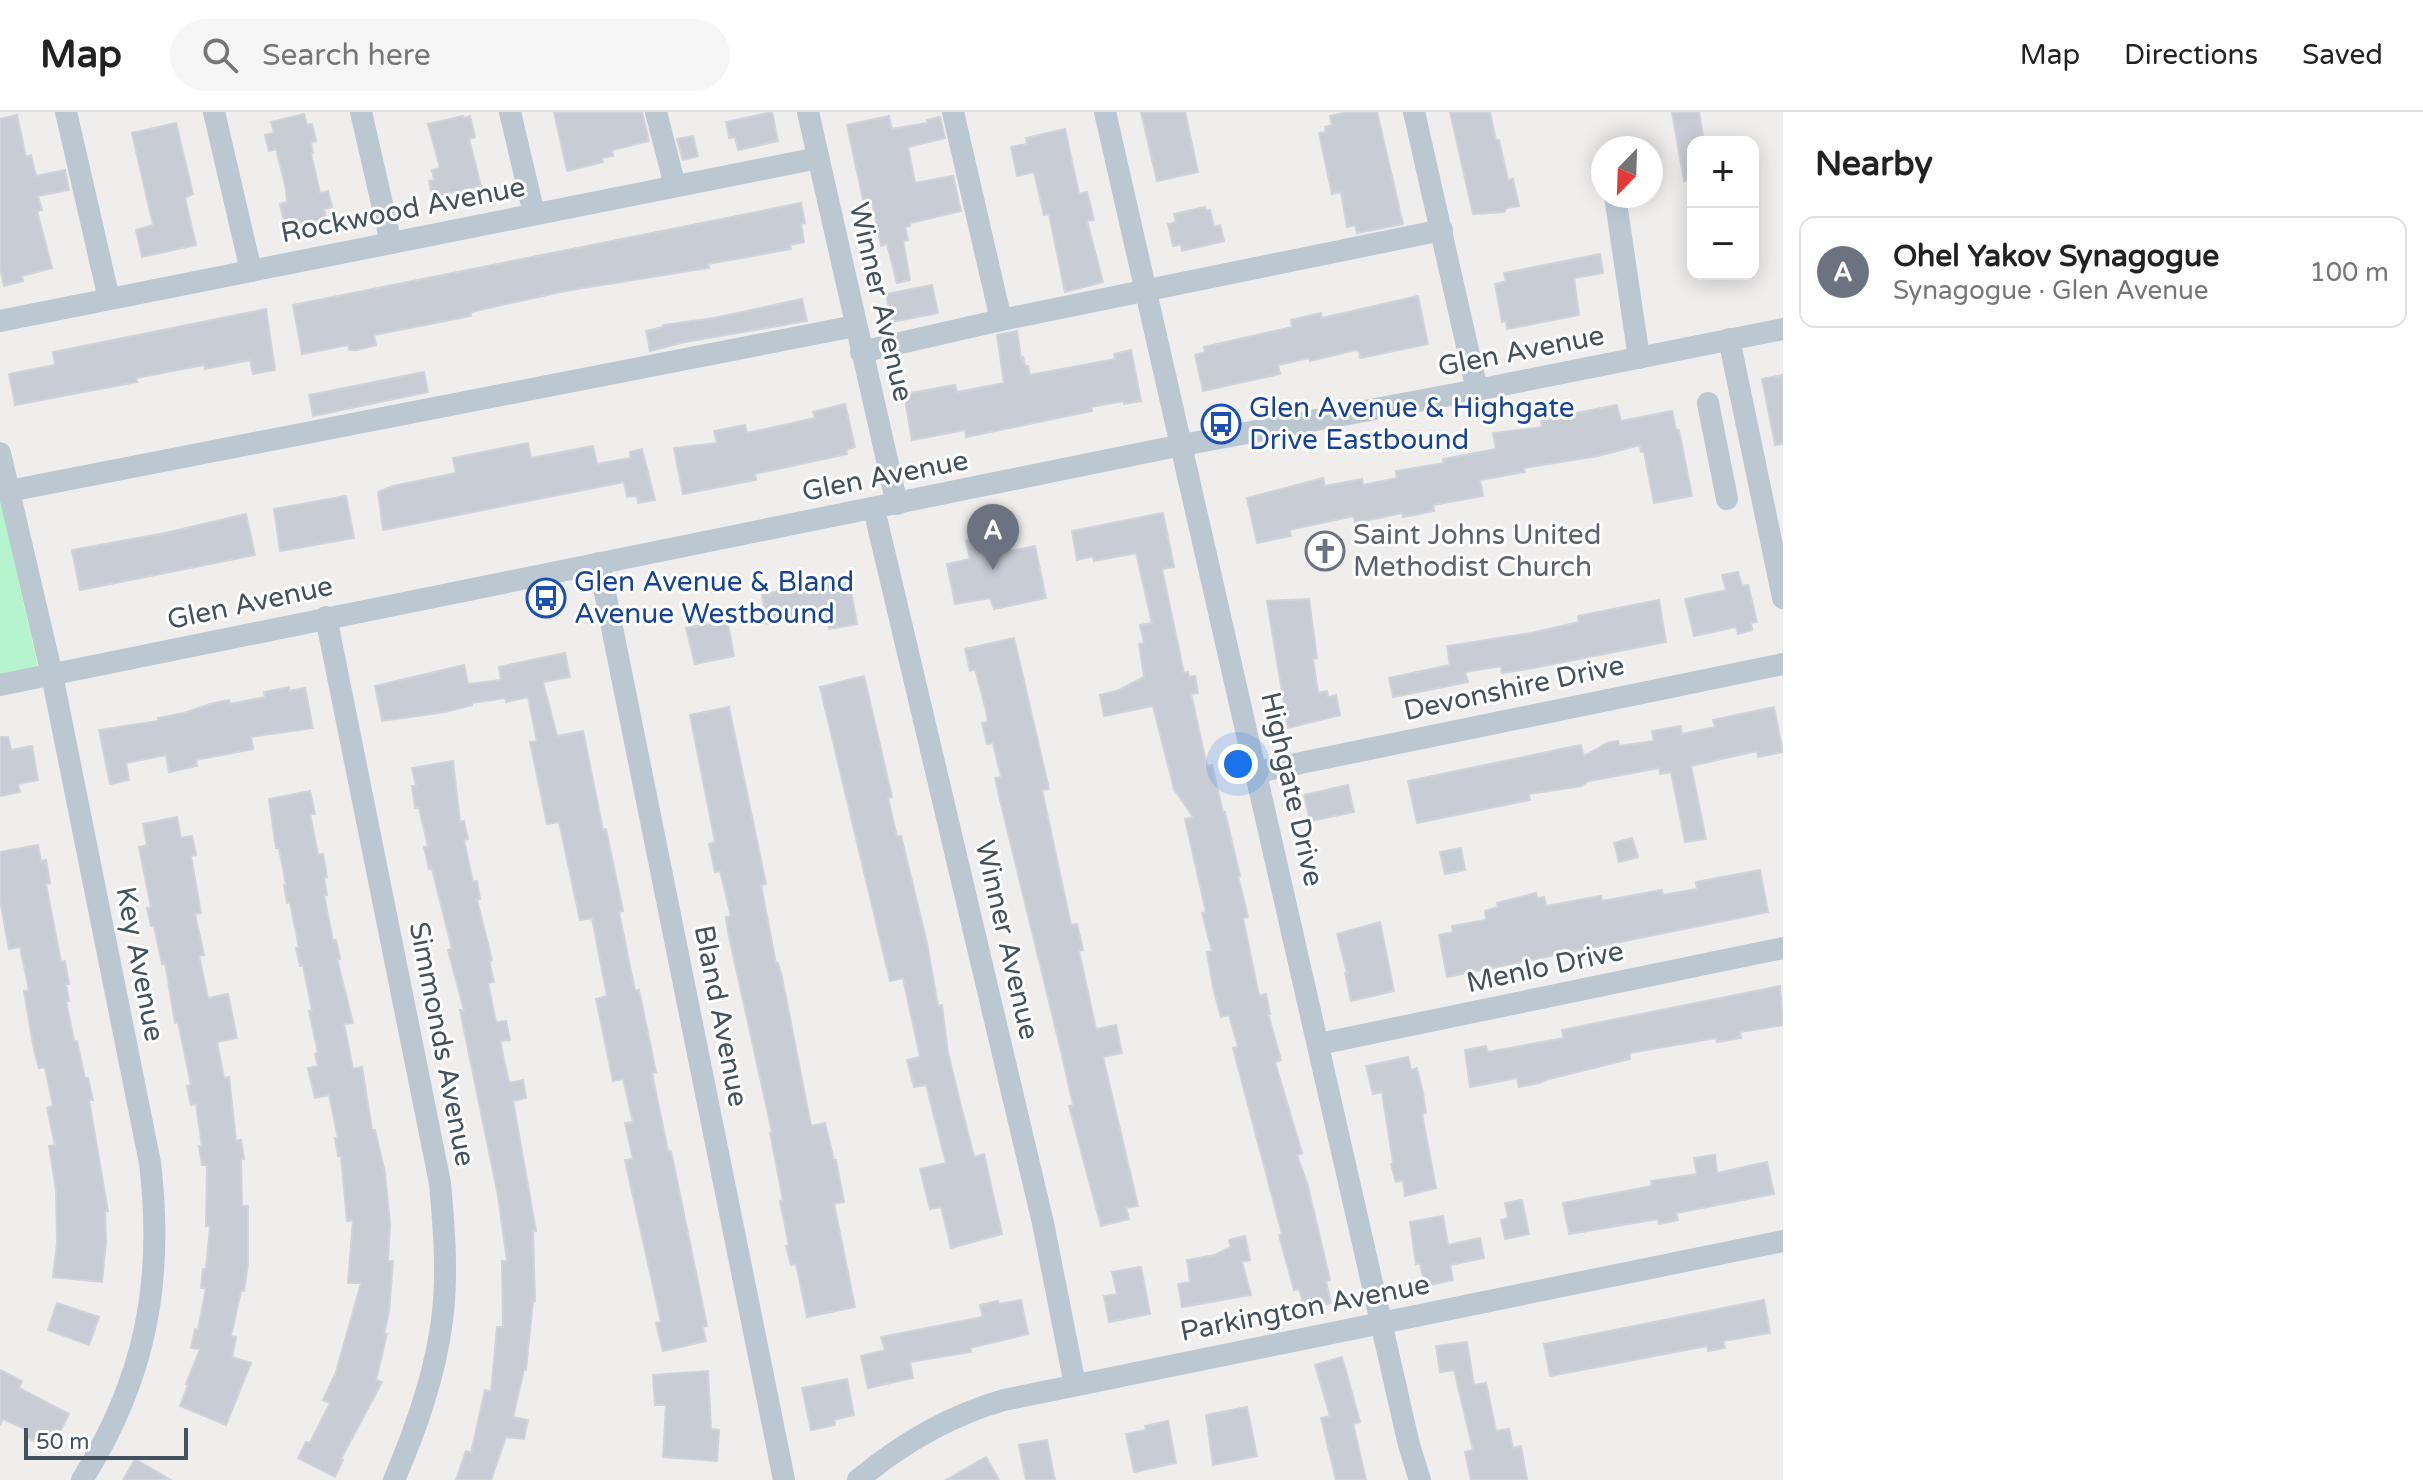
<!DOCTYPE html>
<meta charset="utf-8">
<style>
:root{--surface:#fff;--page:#f6f6f6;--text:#222;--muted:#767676;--line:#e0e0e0;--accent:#0f766e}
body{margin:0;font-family:"Varela Round",sans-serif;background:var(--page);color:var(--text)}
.controls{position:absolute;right:24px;top:24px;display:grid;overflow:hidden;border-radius:16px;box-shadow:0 4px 20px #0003}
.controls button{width:72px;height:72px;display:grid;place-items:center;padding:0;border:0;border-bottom:2px solid var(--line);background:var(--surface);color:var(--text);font:40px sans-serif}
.compass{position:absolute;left:1591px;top:24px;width:72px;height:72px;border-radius:50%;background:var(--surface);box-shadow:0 4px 20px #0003;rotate:203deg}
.scale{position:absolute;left:24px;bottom:20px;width:164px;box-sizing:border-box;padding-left:8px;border:4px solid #43515d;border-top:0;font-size:22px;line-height:28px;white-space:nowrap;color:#43515d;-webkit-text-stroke:6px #fff;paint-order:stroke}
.you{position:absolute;left:1238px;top:652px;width:28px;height:28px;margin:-20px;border:6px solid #fff;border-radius:50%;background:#1a73e8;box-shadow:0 0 0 12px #1a73e833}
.badge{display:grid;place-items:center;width:52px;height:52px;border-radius:50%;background:var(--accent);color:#fff;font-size:26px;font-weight:700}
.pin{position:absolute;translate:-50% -66px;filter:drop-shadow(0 2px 4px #0008)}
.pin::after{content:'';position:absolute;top:42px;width:28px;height:24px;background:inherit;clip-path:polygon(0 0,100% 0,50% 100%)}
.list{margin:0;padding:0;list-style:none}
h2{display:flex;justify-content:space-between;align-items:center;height:104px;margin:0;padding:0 32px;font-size:34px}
h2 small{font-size:26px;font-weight:400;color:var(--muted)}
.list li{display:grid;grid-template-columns:52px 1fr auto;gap:24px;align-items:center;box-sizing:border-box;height:112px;margin:0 16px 16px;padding:0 16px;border:2px solid var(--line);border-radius:16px}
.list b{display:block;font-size:30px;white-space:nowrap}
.list p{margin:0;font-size:26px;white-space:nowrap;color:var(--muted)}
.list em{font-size:26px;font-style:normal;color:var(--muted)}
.icon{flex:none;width:44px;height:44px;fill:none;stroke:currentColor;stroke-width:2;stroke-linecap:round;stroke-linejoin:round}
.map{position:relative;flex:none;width:1783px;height:1368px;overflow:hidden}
header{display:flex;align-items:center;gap:48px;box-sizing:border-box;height:112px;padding:0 40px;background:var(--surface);border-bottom:2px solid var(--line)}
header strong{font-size:38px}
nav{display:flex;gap:44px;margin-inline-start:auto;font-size:28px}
.search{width:560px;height:72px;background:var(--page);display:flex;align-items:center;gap:20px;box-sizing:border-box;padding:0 28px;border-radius:44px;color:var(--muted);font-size:30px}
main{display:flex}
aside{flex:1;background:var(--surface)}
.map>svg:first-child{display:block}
</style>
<header>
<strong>Map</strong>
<div class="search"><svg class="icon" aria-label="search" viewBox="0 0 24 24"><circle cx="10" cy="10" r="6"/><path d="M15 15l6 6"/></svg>Search here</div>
<nav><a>Map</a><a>Directions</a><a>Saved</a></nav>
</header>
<main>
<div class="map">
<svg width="1783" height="1368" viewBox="0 0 1783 1368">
<rect width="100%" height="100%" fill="#f0eded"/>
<polygon fill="#b5f4ce" points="0,388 38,555 0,563"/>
<g fill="#c8ccd4" stroke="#d0d3da" stroke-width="2">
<polygon points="554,0 642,0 649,29 612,38 613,44 602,46 603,50 567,59"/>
<polygon points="772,0 778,29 738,38 735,25 729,26 726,10"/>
<polygon points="1141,0 1185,0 1198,60 1157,69"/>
<polygon points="1348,0 1377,0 1403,112 1357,121 1355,113 1347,115 1341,80 1332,82 1319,21 1326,20 1325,15 1332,13 1330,4"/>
<polygon points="1450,0 1490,0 1496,28 1499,28 1508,68 1513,67 1519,94 1507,96 1504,100 1473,102"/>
<polygon points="1672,0 1699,0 1704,30 1693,30 1693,68 1684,69"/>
<polygon points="304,2 307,13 312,12 316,29 311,30 313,41 311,41 320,81 328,79 332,95 324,97 327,108 293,116 292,113 285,114 280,92 287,90 286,77 276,37 269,39 265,23 274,21 271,10"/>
<polygon points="17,3 26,45 31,43 36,64 65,58 69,78 38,84 42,98 37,99 52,156 22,164 23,169 4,174 0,156 0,7"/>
<polygon points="463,4 464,6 470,4 475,25 469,27 481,74 432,85 429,69 434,68 432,58 440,56 428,12"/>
<polygon points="889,4 892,17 927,11 927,8 940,5 945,26 908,35 915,71 953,64 961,99 910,111 910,114 905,115 908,128 903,129 910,168 897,171 887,132 881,134 872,90 864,92 847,13"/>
<polygon points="176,11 193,82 185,86 196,133 142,145 136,118 153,113 132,21"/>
<polygon points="1065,17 1079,82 1087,80 1094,108 1087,109 1103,170 1065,180 1049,102 1044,103 1034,60 1017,64 1011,35 1027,32 1026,26"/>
<polygon points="693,24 698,44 683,48 677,27"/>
<polygon points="801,91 805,111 801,112 804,130 790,133 791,137 708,152 709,156 695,158 565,179 471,200 471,204 374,223 376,233 357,238 349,238 348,233 302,242 293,193"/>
<polygon points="1205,95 1206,99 1210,98 1214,115 1220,113 1224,129 1182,139 1181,132 1173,134 1168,112 1176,110 1174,102"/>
<polygon points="1600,142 1603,161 1574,166 1579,203 1507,217 1506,209 1502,210 1495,172 1506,169 1504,161"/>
<polygon points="932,173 938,201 891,210 886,182"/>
<polygon points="1418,184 1428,232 1360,246 1359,239 1355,238 1310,249 1309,246 1278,253 1280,262 1203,279 1195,243 1205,240 1204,235 1292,215 1291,208 1321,201 1322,206"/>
<polygon points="802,187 807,209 685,230 650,239 646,219 663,215 663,213 714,206"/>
<polygon points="266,197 275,258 253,262 250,248 205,257 204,253 136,266 137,270 15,293 9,262 55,253 53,240"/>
<polygon points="1017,219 1021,246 1023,245 1025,254 1028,254 1030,263 1115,247 1114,242 1131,238 1141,289 1124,292 1124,289 1091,295 1092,299 966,325 965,318 912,328 904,282 955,273 957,280 1004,271 997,223"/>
<polygon points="424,260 428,280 313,304 309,283"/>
<polygon points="1783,263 1783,332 1775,333 1762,267"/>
<polygon points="845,292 855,335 846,338 847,342 755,362 756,368 683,382 674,336 717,331 714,319 745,313 747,321 815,306 813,300"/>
<polygon points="1617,293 1621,309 1672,299 1676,318 1679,318 1692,384 1654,391 1644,340 1641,340 1640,333 1598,344 1524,356 1525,360 1480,368 1483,384 1433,393 1434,399 1403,405 1402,401 1355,411 1354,404 1289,418 1291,424 1257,431 1247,386 1323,366 1325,374 1362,367 1363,373 1397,366 1396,359 1444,351 1443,347 1496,337 1493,321 1542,315 1541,308"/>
<polygon points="528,331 531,346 593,334 597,352 631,346 630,340 642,337 655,388 638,391 637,384 627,385 624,370 383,418 378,380 393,374 456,361 453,346"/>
<polygon points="346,384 354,426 280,439 274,397"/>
<polygon points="1163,401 1174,455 1162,457 1184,561 1188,560 1189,565 1195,564 1198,581 1191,582 1207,654 1212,653 1223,700 1225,700 1229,717 1240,764 1238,764 1248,805 1243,806 1258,879 1260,884 1266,882 1270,902 1268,902 1281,948 1275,950 1302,1041 1297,1043 1308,1074 1330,1168 1326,1169 1331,1191 1310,1196 1308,1189 1303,1191 1299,1177 1294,1178 1279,1123 1282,1122 1233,936 1238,935 1229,903 1221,905 1213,875 1207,840 1212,839 1202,801 1206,800 1185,707 1193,705 1174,677 1153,594 1104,604 1100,583 1119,578 1144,565 1139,532 1144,531 1140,513 1152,511 1136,441 1094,449 1093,444 1077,448 1072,419"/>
<polygon points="246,402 255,443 80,478 72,438 165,421"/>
<polygon points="995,418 996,423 1007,421 1011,439 1035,434 1046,486 994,497 990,486 955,492 947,452 970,447 966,429 978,426 977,422"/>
<polygon points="1738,460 1742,474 1748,473 1757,510 1751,511 1752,518 1738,522 1736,515 1694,524 1685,487 1726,478 1722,463"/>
<polygon points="848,462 857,512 829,517 825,500 767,512 762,483"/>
<polygon points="1309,487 1317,546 1313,547 1318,581 1327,579 1328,585 1336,583 1340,603 1288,616 1267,489"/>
<polygon points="1659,488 1666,530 1533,556 1502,561 1501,554 1465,560 1468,570 1393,585 1389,566 1450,553 1447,534 1531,521 1579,510 1578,504"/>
<polygon points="727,508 734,544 695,552 686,516"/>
<polygon points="1014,526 1049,677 1042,678 1071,813 1077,812 1083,838 1079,839 1096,917 1116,913 1122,941 1103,945 1138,1094 1126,1096 1129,1107 1101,1114 1069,994 1073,993 1061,939 1000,688 995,666 1001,665 993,631 987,632 982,611 988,610 986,598 975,557 970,559 965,537"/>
<polygon points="565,541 570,565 543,570 557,624 583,619 603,718 606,717 623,799 619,800 635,879 639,878 656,960 652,961 668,1039 671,1039 707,1214 703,1215 706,1229 663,1239 656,1211 661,1210 625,1048 633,1047 625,1011 633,1010 623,967 613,969 596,887 607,884 592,806 580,808 559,710 547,712 530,630 537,629 528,585 506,590 505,586 472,591 472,593 445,600 382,609 375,574 464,553 468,572 501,568 499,555"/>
<polygon points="864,564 892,685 888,686 897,725 901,724 927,831 938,894 942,893 948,941 958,982 974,1045 984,1042 1002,1122 951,1136 941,1095 930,1097 920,1057 946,1051 926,973 914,975 907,948 920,945 903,866 890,869 820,575"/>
<polygon points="289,575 289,579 305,576 313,616 251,625 253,637 196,648 197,654 169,660 166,643 126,651 129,668 110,672 99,618 158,609 158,606 184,601 210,592 229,588 230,592 265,585 264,580"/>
<polygon points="729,595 766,772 761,773 776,852 778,851 782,865 811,1014 825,1011 834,1048 836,1048 844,1090 834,1092 855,1195 807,1205 796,1152 791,1153 786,1134 789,1134 780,1089 783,1088 770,1021 772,1020 728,820 726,805 731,804 720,759 715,760 709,732 715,730 690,603"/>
<polygon points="1774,595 1783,640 1758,645 1757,639 1691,654 1706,727 1685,730 1671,660 1660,662 1659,656 1589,669 1581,674 1529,682 1530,688 1417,711 1408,669 1581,633 1584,644 1607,631 1618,629 1619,634 1654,629 1652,619 1681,614 1682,622 1715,615 1713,608"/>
<polygon points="0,625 8,625 11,638 32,634 38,668 18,672 20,680 0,684"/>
<polygon points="453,649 460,710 464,709 468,727 464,728 473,770 477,769 480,787 477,788 492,848 489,849 494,870 488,871 496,910 506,909 510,928 500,929 509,971 523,968 526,986 513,989 536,1119 533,1119 535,1189 533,1189 526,1258 524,1258 513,1305 528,1308 524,1327 506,1325 491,1368 456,1368 466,1339 471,1341 485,1278 491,1280 497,1215 503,1215 502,1149 507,1149 498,1084 460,898 464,898 448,838 452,837 432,757 429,757 424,735 428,734 419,696 415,696 412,674 416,674 412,656"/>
<polygon points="1348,673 1354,700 1310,709 1304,683"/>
<polygon points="310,679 315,702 310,702 318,743 323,742 327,765 324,766 327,783 324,783 333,829 336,828 340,847 337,847 353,911 344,912 353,957 362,955 372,1018 375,1018 385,1061 390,1112 388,1149 393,1149 389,1200 384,1222 387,1222 376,1268 382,1270 341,1347 343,1348 335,1365 298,1346 306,1330 310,1331 330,1291 323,1288 336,1260 361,1171 348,1171 353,1108 347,1109 341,1044 338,1044 335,1026 338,1026 329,983 315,986 308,956 318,954 315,942 318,941 309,899 312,898 303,854 300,854 296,836 299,836 290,790 287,791 284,773 286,773 279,736 276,736 269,687"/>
<polygon points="177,705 181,726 192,724 196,743 191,744 201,801 195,802 204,843 199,844 208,886 228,882 237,926 217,930 224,966 229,965 236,1029 241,1028 244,1047 241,1047 242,1094 248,1094 248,1152 244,1179 241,1179 231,1224 236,1225 232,1245 251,1251 226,1313 180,1294 188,1273 186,1272 200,1237 191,1236 195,1217 198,1218 206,1176 201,1176 203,1157 206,1157 210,1114 206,1114 207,1053 202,1053 199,1034 202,1034 196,992 191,993 187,974 191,973 178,910 175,911 165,851 162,852 154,814 151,814 147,796 151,795 139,735 147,733 143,712"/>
<polygon points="1632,726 1638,745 1619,750 1614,731"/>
<polygon points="38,733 41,749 46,748 50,771 46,772 61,850 65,849 69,872 66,872 69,889 66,889 74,929 77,929 85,966 88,966 93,988 89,988 108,1099 105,1099 106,1130 102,1170 53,1165 57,1131 56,1078 49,1034 55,1033 47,996 53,994 45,955 39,956 34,938 24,879 29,878 20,835 9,837 0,788 0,740"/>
<polygon points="1461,736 1465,758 1445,762 1440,740"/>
<polygon points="1760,758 1768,800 1447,865 1439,823 1453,820 1452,814 1486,808 1485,799 1498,795 1497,791 1536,781 1537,786 1544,785 1546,794 1601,784 1602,789 1662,778 1663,783 1697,777 1696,770"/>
<polygon points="1380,810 1394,879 1351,889 1345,861 1347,861 1337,822"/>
<polygon points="1780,874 1783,913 1740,920 1741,926 1717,930 1716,926 1629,941 1630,947 1549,967 1539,971 1519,975 1517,966 1470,975 1465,938 1486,934 1488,940 1564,926 1562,918"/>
<polygon points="1408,945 1411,958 1417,956 1423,981 1426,1001 1422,1002 1436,1076 1405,1084 1403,1068 1396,1070 1391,1052 1393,1051 1382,980 1373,982 1366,954"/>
<polygon points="1715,1043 1717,1061 1767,1050 1774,1082 1676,1101 1678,1108 1659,1112 1658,1107 1569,1122 1563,1091 1652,1074 1651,1069 1697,1062 1694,1046"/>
<polygon points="1522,1088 1529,1122 1505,1127 1501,1108 1508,1106 1505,1091"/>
<polygon points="1443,1104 1448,1133 1480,1126 1484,1146 1450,1153 1453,1168 1425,1174 1420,1151 1416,1152 1410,1110"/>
<polygon points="1245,1124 1250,1148 1242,1150 1251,1183 1182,1195 1178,1172 1190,1170 1187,1148 1215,1143 1231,1135 1229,1128"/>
<polygon points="1141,1155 1150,1202 1109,1210 1104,1184 1117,1182 1112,1160"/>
<polygon points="1021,1188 1028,1222 970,1236 971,1240 910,1250 913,1266 868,1276 861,1244 885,1238 881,1225 983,1205 980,1193 998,1189 999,1192"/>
<polygon points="1764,1188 1770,1221 1723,1229 1725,1236 1708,1239 1707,1234 1550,1264 1544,1232"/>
<polygon points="57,1191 99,1205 89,1233 48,1218"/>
<polygon points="1467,1230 1474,1273 1486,1271 1496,1319 1509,1317 1513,1336 1521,1334 1527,1368 1471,1368 1465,1340 1473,1338 1454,1258 1440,1260 1436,1234"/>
<polygon points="1342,1245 1360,1310 1353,1312 1366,1368 1336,1368 1321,1306 1330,1304 1315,1253"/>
<polygon points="0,1258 22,1269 19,1276 69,1302 51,1337 26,1325 29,1319 3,1307 0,1313"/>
<polygon points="708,1259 711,1317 719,1318 717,1349 663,1345 666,1293 655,1293 653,1263"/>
<polygon points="847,1267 854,1303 834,1308 835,1313 811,1318 802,1276"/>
<polygon points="1247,1295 1257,1344 1213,1353 1206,1303"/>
<polygon points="1168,1309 1176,1351 1134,1360 1126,1322 1146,1318 1145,1314"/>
<polygon points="1047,1328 1055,1368 1026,1368 1019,1333"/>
<polygon points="986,1345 999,1368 946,1368"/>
<polygon points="135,1347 171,1368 123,1368"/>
</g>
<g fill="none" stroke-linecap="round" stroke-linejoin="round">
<g stroke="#bbc8d2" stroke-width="22">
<polyline points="66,0 109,187"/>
<polyline points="214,0 251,159"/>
<polyline points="361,0 391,131"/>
<polyline points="510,0 534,102"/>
<polyline points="656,0 675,74"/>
<polyline points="808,0 897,392"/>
<polyline points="953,0 1001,208"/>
<polyline points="1105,0 1409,1333 1420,1368"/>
<polyline points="1414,0 1477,278"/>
<polyline points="1615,84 1639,246"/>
<polyline points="0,209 818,46"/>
<polyline points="1729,227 1783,486"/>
<polyline points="861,240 1001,208 1442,118"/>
<polyline points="1708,291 1727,387"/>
<path d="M0 341 52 563 150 1051C164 1169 146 1266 82 1368"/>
<polyline points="9,379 855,214"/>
<polyline points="874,397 1043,1111 1075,1273"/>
<polyline points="599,451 784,1368"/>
<path d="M326 505 440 1071C444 1116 448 1163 442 1208 435 1264 416 1317 394 1368"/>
<polyline points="0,573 1182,333 1477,278 1783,217"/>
<polyline points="1257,660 1783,552"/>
<polyline points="1319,932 1783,836"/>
<path d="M858 1368C902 1331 948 1304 1004 1288L1783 1129"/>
</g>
</g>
<defs>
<symbol id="bus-ring" viewBox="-11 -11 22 22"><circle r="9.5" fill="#fff" stroke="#1a4fb4" stroke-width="1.5"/><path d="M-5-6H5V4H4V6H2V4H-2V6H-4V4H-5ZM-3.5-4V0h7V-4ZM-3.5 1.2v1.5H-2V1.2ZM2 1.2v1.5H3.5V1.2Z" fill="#1a4fb4"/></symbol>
<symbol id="church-ring" viewBox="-11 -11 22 22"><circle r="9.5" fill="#fff" stroke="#6b7280" stroke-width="1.5"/><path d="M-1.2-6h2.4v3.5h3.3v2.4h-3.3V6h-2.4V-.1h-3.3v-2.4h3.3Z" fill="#6b7280"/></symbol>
</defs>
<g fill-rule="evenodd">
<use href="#bus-ring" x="1199" y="290" width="44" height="44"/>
<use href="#church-ring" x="1303" y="417" width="44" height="44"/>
<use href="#bus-ring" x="524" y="464" width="44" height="44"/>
</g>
<g text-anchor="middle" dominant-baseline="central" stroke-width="6" stroke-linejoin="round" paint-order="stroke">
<g font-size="28" fill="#43515d" stroke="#fff">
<text transform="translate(403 98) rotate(-11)">Rockwood Avenue</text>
<text transform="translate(881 190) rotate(77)">Winner Avenue</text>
<text transform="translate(1521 239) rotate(-11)">Glen Avenue</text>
<text transform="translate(885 364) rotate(-11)">Glen Avenue</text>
<text transform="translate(250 491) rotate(-12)">Glen Avenue</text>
<text transform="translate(1514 576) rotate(-12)">Devonshire Drive</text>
<text transform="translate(1292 677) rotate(77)">Highgate Drive</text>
<text transform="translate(1007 828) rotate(77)">Winner Avenue</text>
<text transform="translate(140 852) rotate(79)">Key Avenue</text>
<text transform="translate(1545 855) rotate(-12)">Menlo Drive</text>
<text transform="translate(721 904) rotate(79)">Bland Avenue</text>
<text transform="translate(442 932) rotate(79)">Simmonds Avenue</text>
<text transform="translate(1305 1196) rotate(-11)">Parkington Avenue</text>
</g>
<g font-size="28" fill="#164399" stroke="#fff" text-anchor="start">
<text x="1249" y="296">Glen Avenue &amp; Highgate<tspan x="1249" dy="32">Drive Eastbound</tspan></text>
<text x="574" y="470">Glen Avenue &amp; Bland<tspan x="574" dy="32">Avenue Westbound</tspan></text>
</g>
<g font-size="28" fill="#5b616d" stroke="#fff" text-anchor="start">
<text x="1353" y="423">Saint Johns United<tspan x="1353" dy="32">Methodist Church</tspan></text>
</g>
</g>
</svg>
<div class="controls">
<button>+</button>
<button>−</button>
</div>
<svg class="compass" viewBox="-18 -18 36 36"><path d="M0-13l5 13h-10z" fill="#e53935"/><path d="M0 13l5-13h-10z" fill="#767676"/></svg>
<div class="scale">50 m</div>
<div class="you"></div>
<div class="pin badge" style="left:993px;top:458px;background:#6b7280">A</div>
</div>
<aside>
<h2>Nearby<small></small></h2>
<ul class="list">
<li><span class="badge" style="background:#6b7280">A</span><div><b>Ohel Yakov Synagogue</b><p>Synagogue · Glen Avenue</p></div><em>100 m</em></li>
</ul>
</aside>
</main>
